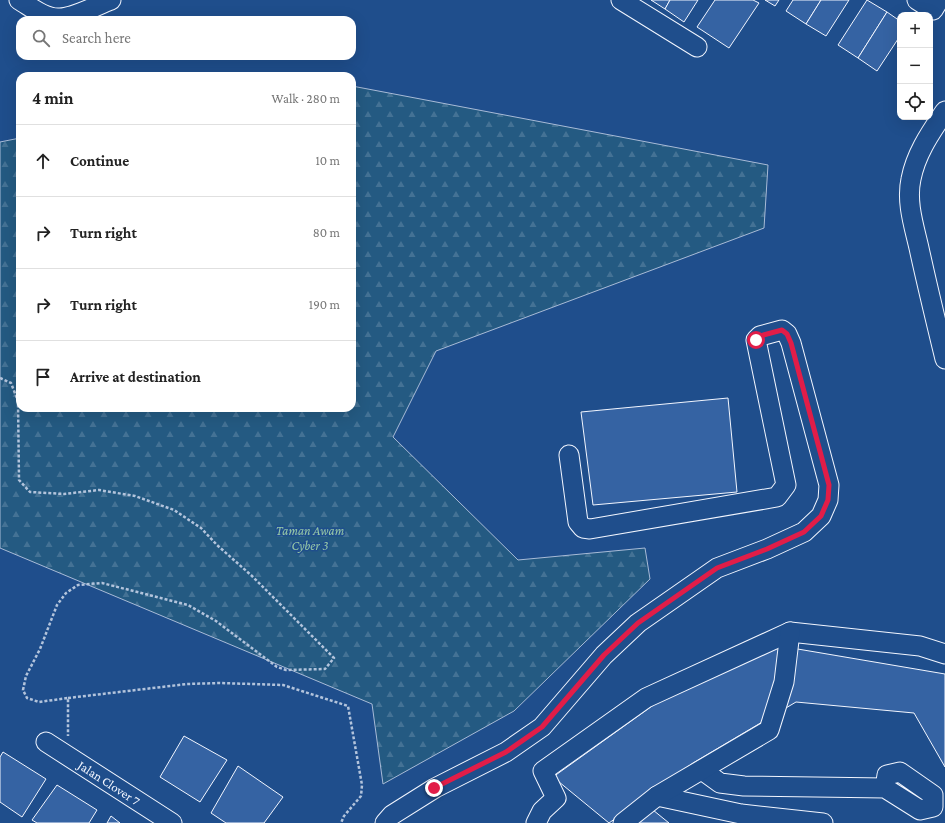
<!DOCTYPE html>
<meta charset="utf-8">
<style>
:root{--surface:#fff;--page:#f2f2f2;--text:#222;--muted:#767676;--line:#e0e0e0}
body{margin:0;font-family:"Crimson Pro",serif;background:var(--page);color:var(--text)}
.controls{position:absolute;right:12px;top:12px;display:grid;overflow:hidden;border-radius:8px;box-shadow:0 4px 16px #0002}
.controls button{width:36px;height:36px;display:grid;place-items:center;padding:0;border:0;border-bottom:1px solid var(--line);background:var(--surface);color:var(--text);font:20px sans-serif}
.stop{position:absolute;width:12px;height:12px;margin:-9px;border:3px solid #e11d48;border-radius:50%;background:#fff}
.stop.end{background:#e11d48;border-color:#fff;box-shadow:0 1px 4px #0008}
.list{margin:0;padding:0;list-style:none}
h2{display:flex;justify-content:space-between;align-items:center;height:52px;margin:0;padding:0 16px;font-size:17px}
h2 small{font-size:13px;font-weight:400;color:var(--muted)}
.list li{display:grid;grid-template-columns:26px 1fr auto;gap:12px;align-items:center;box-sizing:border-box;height:72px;padding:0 16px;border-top:1px solid var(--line)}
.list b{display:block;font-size:15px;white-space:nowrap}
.list em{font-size:13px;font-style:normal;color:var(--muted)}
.icon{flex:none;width:22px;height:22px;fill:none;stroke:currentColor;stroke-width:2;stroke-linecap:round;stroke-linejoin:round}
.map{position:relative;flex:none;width:945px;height:823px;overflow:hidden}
.search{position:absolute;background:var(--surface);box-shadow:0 4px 16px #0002;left:16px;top:16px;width:340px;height:44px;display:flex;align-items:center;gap:10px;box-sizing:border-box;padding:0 14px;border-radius:12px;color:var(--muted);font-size:15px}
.panel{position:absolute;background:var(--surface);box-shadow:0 4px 16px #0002;left:16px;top:72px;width:340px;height:340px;border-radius:12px}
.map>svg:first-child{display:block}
</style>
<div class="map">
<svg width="945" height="823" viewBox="0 0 945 823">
<defs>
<pattern id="forest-firs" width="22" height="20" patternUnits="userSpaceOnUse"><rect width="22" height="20" fill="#245a82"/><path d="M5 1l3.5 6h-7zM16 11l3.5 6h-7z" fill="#447295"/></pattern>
</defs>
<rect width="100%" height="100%" fill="#1f4e8c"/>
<polygon fill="url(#forest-firs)" stroke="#a8bbd7" points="352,86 768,165 764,228 436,351 393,437 518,560 645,548 650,579 514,711 383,784 372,704 0,548 0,142 20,138 20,408 352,408"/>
<g fill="#3563a3" stroke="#f2f6ff">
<polygon points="651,0 670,0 665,9"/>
<polygon points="670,0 698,0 684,22 665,9"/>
<polygon points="715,0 753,0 759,3 729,48 697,27"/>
<polygon points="765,0 779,0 775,6"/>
<polygon points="793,0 821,0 806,24 786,11"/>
<polygon points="821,0 849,0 826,36 806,24"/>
<polygon points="867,0 887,12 858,58 838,45"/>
<polygon points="887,12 900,21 900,36 877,71 858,58"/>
<polygon points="728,398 737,492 593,505 581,412"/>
<polygon points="780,646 945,674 945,767 914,713 796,702 693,763 609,823 553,777 666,696"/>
<polygon points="184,736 227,760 200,802 160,777"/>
<polygon points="3,752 46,779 22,817 0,802 0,757"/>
<polygon points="238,766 283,797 264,823 226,823 211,813"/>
<polygon points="57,785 97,810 89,823 37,823 32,820"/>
<polygon points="653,810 669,823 639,823"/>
<polygon points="111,816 120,823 107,823"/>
</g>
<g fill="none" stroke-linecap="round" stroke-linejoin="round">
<defs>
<g id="minor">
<path d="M19 0C31 7 44 18 58 18 72 19 97 5 111 0"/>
<polyline points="621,0 697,47"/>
<polyline points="917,0 933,10 939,0"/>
<path d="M945 111C931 132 916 153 911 179 906 202 914 226 919 248 927 285 936 322 945 359"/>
<polyline points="46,742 172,823"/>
<polyline points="702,770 720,783 744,786 885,788 920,810 933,807 933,795 900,772 887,775 885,788"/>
<polyline points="657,796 741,814 823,823"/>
<polyline points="385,823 392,815 435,788 506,752 542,727 604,655 638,623 717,568 767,549 804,532 821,516 828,500 829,485 791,343 787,334 782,330 760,336 756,340 786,485 777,497 590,529 583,528 578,522 569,455"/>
<polyline points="536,823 542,811 556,798 543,771 646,698 790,632 920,646 945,654"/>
<polyline points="623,823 657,796 769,730 784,682 790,632"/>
</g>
</defs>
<use href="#minor" stroke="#f2f6ff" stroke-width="21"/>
<g stroke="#b3c4dc" stroke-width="2.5" stroke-dasharray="3 2" stroke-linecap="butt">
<polyline points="0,378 11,383 18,401 19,480 30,492 64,494 99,490 135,496 174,510 201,528 217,545 252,576 334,658 325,669 286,670 277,667 216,621 188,605 102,583 78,585 66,593 57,605 40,649 26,676 23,690 27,698 39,702 68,698 68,736"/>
<polyline points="68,698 187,684 220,683 283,685 348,706 362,785 361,796 344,816 341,823"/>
</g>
<use href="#minor" stroke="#1f4e8c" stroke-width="19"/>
</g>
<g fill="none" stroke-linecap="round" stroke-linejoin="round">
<polyline stroke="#e11d48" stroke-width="5" points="434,788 506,752 542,727 604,655 638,623 717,568 767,549 804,532 821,516 828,500 829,485 791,343 787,334 782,330 760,336 756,340"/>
</g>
<g text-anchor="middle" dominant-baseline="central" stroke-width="3" stroke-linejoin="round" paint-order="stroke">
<g font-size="13" font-style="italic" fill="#97c8a6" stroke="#1f4e8c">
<text x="310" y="530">Taman Awam<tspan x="310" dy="15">Cyber 3</tspan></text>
</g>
<g font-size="13" fill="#f2f6ff" stroke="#1f4e8c">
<text transform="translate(109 783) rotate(33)">Jalan Clover 7</text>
</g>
</g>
</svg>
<div class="controls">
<button>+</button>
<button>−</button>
<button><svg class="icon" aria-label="locate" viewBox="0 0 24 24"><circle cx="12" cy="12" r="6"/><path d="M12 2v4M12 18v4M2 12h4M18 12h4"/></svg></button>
</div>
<div class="stop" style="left:756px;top:340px"></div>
<div class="stop end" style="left:434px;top:788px"></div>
<div class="search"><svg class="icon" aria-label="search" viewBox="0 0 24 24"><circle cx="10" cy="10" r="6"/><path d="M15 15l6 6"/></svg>Search here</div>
<section class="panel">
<h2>4 min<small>Walk · 280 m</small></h2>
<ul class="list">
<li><svg class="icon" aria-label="ahead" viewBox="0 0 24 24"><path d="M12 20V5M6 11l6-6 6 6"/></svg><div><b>Continue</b></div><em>10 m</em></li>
<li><svg class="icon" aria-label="right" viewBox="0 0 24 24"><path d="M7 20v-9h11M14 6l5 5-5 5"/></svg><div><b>Turn right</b></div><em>80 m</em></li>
<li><svg class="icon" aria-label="right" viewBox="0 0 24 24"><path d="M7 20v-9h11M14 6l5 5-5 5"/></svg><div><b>Turn right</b></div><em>190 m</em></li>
<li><svg class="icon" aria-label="arrive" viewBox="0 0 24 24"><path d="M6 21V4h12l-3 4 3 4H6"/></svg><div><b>Arrive at destination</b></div></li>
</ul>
</section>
</div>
